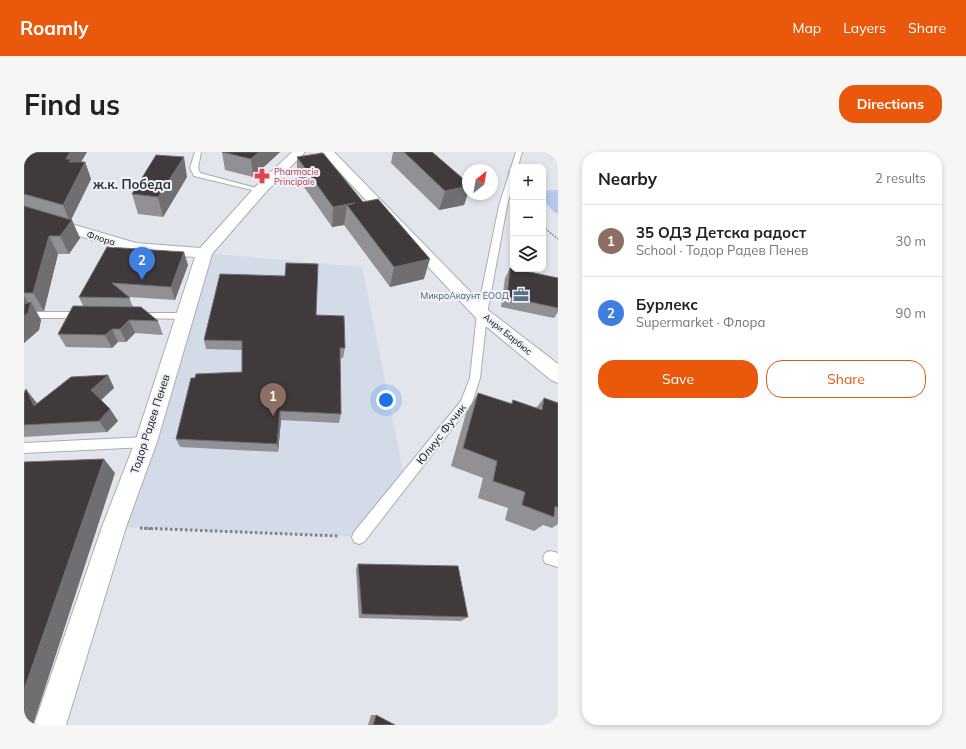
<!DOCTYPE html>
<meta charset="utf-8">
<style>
:root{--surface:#fff;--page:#f6f6f6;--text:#202124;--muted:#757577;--line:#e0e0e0;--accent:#ea580c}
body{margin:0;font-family:Mulish,sans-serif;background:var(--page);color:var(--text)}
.controls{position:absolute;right:12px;top:12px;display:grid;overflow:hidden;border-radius:8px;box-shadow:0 2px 6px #0003}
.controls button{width:36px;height:36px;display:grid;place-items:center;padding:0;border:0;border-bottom:1px solid var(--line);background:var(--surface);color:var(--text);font:20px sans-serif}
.compass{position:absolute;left:438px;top:12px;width:36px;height:36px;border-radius:50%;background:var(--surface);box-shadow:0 2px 6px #0003;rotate:31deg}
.you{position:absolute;left:362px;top:248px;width:14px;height:14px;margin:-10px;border:3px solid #fff;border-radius:50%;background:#1a73e8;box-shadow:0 0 0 6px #1a73e833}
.badge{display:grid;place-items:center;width:26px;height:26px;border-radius:50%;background:var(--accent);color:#fff;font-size:13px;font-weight:700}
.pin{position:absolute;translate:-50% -33px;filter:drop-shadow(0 1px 2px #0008)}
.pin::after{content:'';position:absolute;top:21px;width:14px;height:12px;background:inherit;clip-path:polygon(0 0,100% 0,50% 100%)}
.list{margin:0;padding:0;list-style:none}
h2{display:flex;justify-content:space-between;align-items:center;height:52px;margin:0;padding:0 16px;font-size:17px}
h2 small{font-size:13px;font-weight:400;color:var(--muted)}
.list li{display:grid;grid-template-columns:26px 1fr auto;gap:12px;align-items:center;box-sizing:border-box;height:72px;padding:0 16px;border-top:1px solid var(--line)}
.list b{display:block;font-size:15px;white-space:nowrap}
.list p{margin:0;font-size:13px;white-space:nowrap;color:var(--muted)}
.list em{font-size:13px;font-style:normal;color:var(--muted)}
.actions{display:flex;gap:8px;padding:12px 16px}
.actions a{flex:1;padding:9px 0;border:1px solid var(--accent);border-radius:16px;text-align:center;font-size:14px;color:var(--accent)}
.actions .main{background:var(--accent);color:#fff}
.icon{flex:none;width:22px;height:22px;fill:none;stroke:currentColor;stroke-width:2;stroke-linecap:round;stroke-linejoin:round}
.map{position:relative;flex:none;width:534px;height:573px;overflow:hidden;border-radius:16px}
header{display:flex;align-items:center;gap:24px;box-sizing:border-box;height:56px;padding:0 20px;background:var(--accent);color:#fff}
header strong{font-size:19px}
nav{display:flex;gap:22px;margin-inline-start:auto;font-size:14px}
.intro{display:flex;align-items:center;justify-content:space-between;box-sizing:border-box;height:96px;padding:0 24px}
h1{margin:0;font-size:28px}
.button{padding:10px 18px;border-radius:16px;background:var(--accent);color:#fff;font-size:14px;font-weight:700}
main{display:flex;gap:24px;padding:0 24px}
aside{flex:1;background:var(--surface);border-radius:16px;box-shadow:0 2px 6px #0003}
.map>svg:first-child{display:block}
</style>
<header>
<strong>Roamly</strong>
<nav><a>Map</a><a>Layers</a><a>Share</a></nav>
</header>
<div class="intro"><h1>Find us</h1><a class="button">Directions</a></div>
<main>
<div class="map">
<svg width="534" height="573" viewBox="0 0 534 573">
<rect width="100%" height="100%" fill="#e2e6ec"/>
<polygon fill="#d3dbe8" points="180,101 338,115 381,328 335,385 90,375"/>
<polygon fill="#b4c9ec" points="534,38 534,61 531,61 519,48 519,39"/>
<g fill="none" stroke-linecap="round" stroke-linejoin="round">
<defs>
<g id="lane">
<polygon points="171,0 177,0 174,16 176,21 240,38 236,40 170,24 166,16"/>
<polygon points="492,0 498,0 494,15 489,15 489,30 483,54 463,162 456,226 448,251 340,390 335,392 330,390 328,385 330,380 437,249 446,226 453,162 475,54"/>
<polygon points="10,160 60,160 65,163 60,166 11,166 0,170 0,163"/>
<polygon points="113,161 160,161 165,164 160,167 110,166 108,164 110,162"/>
<polygon points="122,285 126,286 128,290 126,294 122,295 0,301 0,291"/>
<polygon points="526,399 534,401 534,415 521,411 519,406 521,401"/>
</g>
<g id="street">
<polygon points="268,0 281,0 241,41 188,102 133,290 102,375 42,573 10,573 78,375 111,290 171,105 111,101 0,67 0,58 112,91 176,96 231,35"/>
<polygon points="297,0 310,0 464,158 534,212 534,231 527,228 452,166"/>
</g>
</defs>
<use href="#lane" stroke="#a9adb3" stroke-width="2"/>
<use href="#street" stroke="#a9adb3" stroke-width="2"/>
<polyline stroke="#7f8287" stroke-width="1.5" stroke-dasharray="1.5 1.5" stroke-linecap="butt" points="519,75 534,87"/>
<polyline stroke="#7f8287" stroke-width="2.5" stroke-dasharray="2 2" stroke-linecap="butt" points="116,376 129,377"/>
<polyline stroke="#7f8287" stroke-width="3" stroke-dasharray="2.5 2.5" stroke-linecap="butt" points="116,376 315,384"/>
<use href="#lane" fill="#fff" fill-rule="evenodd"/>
<use href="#street" fill="#fff" fill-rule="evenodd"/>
</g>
<g fill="#919094">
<polygon points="0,0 63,0 57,10 61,10 67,27 47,68 56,86 45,102 34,102 20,159 12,159 17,168 15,178 0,191"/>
<polygon points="198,0 256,0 229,25 201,18"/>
<polygon points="369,0 408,0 444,31 444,41 440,53 415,58 367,11"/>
<polygon points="273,5 400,127 366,135 320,73 308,75 273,25"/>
<polygon points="163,25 139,65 114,62 108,42"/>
<polygon points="83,95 164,113 151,148 105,145 109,155 134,169 139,183 111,181 102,190 94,190 88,196 42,195 34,182 59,154 55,145"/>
<polygon points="486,116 534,126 534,160 530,166 477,155 481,126"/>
<polygon points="292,163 321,196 319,206 316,206 317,262 315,271 257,268 254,300 156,295 152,287 218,220 218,198 182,197 180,188"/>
<polygon points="84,223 90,236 77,248 86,257 94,269 83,280 0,285 0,241 12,250 13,252"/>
<polygon points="454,241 486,252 489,248 512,256 520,246 534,251 534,372 528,376 519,373 510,379 481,368 484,356 454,346 459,326 427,314 442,261"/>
<polygon points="334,412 444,465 437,469 335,466 332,417"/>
<polygon points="347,563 352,563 371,573 344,573"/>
</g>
<g fill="#716e71">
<polygon points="46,0 63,0 51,20 42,7"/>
<polygon points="235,0 256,0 229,25 227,7"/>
<polygon points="160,5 163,25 139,65 134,45"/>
<polygon points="61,10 67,27 46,70 39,53"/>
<polygon points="444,34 444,41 440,53 415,58 421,39"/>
<polygon points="331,51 323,53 320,73 308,75 309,55"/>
<polygon points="48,68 56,86 45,102 36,84"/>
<polygon points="25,84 34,102 20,159 9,141"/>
<polygon points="160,100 164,113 151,148 147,135"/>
<polygon points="406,107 400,127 366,135 370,115"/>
<polygon points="0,144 6,153 7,150 17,168 15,178 0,191"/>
<polygon points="105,168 111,181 102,190 96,177"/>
<polygon points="88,177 94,190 88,196 81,183"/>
<polygon points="84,223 90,236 75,250 67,238"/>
<polygon points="2,237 12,250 20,266 10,254"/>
<polygon points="86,257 94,269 83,280 75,269"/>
<polygon points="256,259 257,268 254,300 253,292"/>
<polygon points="80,307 91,321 9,573 0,573 0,538"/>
</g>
<g fill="#403a3c" stroke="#716e71">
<polygon points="0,0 46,0 42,7 47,7 45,10 61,10 39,53 0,42"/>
<polygon points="198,0 235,0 227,7"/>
<polygon points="380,0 408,0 444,31 444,34 421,39"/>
<polygon points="299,1 339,50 354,47 406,107 370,115 323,53 331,51 309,55 273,5"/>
<polygon points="132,3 160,5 134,45 108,42"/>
<polygon points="0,54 48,68 36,84 25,84 9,141 0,141"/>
<polygon points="83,95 160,100 147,135 88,131 106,146 55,145"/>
<polygon points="262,111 294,112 292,163 320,164 321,196 316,196 317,262 256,259 253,292 152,287 167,226 171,226 172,222 218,220 218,189 180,188 196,122 261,124"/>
<polygon points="486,116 534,126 534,156 483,145"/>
<polygon points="7,150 4,161 0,164 0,152"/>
<polygon points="49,154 117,155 134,169 105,168 96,177 88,177 81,183 34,182"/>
<polygon points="84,223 67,238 86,257 75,269 0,273 0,241 2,237 10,254 47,225"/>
<polygon points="454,241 488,252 489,248 518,258 520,246 534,251 534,356 531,354 530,365 498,353 501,340 469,329 473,309 439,296"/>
<polygon points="80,307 0,538 0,310"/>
<polygon points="334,412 434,414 444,465 338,462"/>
<polygon points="352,563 371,573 349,573"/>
</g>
<defs>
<symbol id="pharmacy-bare" viewBox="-9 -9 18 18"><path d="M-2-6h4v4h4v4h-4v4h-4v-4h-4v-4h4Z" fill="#e0444e" stroke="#eff3f9" stroke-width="2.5" paint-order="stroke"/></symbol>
<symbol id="office-bare" viewBox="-9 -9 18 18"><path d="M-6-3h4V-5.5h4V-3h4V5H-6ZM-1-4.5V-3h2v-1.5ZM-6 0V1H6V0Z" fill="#5c6f8a" stroke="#eff3f9" stroke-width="2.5" paint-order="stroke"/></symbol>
</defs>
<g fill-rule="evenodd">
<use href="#pharmacy-bare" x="227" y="13" width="22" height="22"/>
<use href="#office-bare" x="486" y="132" width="22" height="22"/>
</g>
<g text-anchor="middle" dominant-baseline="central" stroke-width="4" stroke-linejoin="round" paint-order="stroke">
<g font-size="9" fill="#be3a42" stroke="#eff3f9" text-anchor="start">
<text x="250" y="19">Pharmacie<tspan x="250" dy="10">Principale</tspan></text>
</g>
<g font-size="9" fill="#0d0f11" stroke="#eff3f9">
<text transform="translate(77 86) rotate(17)">Флора</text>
<text transform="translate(484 182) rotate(39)">Анри Барбюс</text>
</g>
<g font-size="9" fill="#4e5e75" stroke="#eff3f9" text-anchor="end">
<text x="485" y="143">МикроАкаунт ЕООД</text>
</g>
<g font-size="11" fill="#0d0f11" stroke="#eff3f9">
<text transform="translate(126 272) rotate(-72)">Тодор Радев Пенев</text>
<text transform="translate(417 282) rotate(-52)">Юлиус Фучик</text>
</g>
<g font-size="13" font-weight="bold" fill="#2f3237" stroke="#eff3f9">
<text x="108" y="32">ж.к. Победа</text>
</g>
</g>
</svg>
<div class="controls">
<button>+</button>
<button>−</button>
<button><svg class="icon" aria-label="layers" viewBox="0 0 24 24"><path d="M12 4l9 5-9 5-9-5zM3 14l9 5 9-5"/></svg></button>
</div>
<svg class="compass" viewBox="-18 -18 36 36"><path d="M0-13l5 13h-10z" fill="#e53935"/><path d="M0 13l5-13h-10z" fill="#757577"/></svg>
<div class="you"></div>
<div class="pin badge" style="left:249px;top:264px;background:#8d6e63">1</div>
<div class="pin badge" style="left:118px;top:128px;background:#3f7fe0">2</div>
</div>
<aside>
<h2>Nearby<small>2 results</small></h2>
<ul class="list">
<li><span class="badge" style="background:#8d6e63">1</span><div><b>35 ОДЗ Детска радост</b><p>School · Тодор Радев Пенев</p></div><em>30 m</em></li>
<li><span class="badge" style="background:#3f7fe0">2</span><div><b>Бурлекс</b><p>Supermarket · Флора</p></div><em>90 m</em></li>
</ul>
<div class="actions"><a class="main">Save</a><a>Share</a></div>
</aside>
</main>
